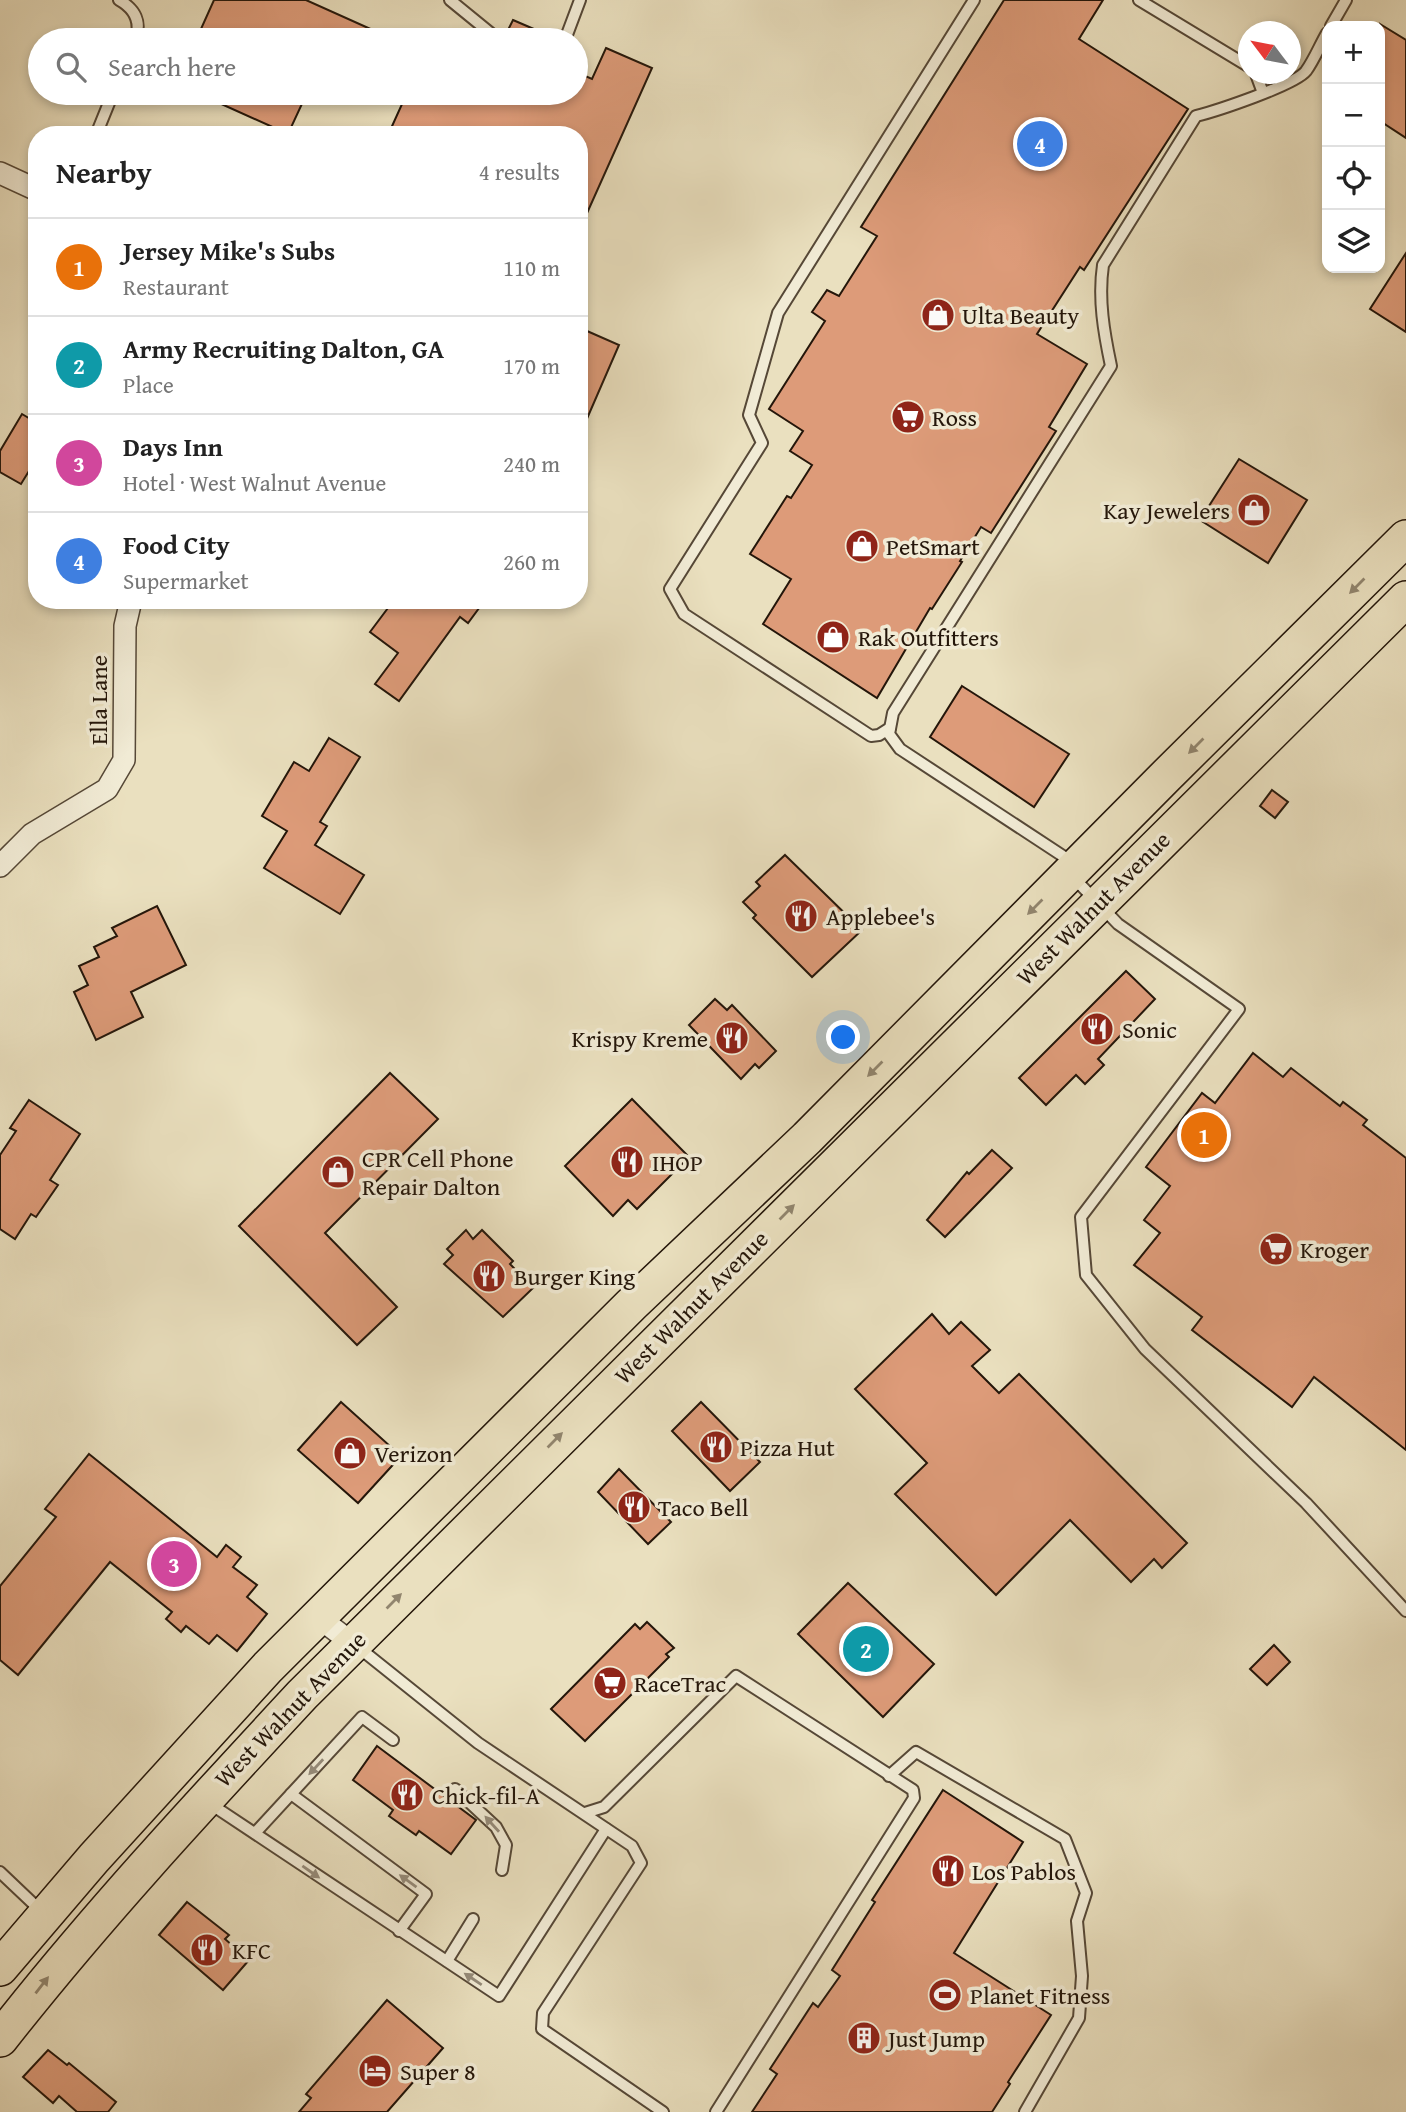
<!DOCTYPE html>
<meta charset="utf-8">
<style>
:root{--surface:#fff;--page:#f2f2f2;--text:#222;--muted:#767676;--line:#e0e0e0;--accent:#d93025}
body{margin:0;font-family:"Gentium Book Plus",serif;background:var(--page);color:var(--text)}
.controls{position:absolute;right:21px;top:21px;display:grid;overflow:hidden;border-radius:14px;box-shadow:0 4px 10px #0003}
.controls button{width:63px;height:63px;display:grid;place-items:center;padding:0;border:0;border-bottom:2px solid var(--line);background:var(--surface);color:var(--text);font:35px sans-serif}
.compass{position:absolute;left:1238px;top:21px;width:63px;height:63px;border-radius:50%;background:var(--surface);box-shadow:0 4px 10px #0003;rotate:302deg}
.you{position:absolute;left:844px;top:1038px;width:24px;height:24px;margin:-18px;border:5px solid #fff;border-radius:50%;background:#1a73e8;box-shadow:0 0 0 10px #1a73e833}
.badge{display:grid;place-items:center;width:46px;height:46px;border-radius:50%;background:var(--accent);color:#fff;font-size:23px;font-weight:700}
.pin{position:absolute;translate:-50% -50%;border:4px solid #fff;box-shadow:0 2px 7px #0006}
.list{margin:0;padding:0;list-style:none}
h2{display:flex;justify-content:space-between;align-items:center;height:91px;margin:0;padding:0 28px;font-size:30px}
h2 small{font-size:23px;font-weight:400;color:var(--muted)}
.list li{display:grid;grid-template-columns:46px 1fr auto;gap:21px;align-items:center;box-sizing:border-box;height:98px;padding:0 28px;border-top:2px solid var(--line)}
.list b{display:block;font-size:26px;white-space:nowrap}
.list p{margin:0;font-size:23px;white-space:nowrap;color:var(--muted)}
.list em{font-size:23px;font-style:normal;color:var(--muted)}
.icon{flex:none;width:38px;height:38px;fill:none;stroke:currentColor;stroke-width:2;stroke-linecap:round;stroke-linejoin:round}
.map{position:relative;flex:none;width:1406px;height:2112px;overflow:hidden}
.search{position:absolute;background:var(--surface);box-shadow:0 4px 10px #0003;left:28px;top:28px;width:560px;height:77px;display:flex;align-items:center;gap:18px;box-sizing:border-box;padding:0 24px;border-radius:38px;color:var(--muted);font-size:26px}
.panel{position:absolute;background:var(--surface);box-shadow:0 4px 10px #0003;left:28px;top:126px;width:560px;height:483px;border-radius:28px}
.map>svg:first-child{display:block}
</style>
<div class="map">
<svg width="1406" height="2112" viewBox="0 0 1406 2112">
<rect width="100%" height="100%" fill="#eae0bf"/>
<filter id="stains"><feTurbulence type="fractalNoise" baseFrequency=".00286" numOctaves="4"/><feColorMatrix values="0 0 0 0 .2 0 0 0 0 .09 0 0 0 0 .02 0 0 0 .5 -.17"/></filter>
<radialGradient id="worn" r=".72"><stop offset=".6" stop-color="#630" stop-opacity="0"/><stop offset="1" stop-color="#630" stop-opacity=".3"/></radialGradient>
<g fill="#dd9b79" stroke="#24160a" stroke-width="2">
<polygon points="214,0 306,0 395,40 196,40"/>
<polygon points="1004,0 1103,0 1079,39 1188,109 1084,270 1080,267 1037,334 1087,364 1049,427 1056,431 991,533 981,527 960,561 962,562 932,609 930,608 877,698 763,624 791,579 750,554 787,496 791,498 812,465 790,451 803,431 769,409 825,321 812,312 827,290 839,296 877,236 861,227"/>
<polygon points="513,20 557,39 557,40 507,40 505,36"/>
<polygon points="1380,24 1406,40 1406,138 1380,121"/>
<polygon points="606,48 652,68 579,231 579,135 475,135 459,128 456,135 388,135 407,93 576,93 576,72 592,79"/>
<polygon points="197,93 307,93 288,134"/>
<polygon points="1406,253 1406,332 1370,309"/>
<polygon points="587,331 619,345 579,437 579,349"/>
<polygon points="22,414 37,423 37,458 21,484 0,472 0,451"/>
<polygon points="1239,459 1307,500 1268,563 1200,520"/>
<polygon points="394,600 485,600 468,623 460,617 399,701 375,684 398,653 370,632"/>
<polygon points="962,686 1069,754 1034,807 930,737"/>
<polygon points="329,738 360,757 320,822 327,826 315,845 364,875 340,914 264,868 287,831 262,816 294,762 309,771"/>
<polygon points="1272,790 1288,802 1275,818 1260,806"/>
<polygon points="785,855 862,930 812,977 753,918 756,915 743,902 760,886 756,882"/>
<polygon points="157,906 186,965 131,992 143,1017 96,1040 74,992 88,985 79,966 99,957 94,947 117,936 112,928"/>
<polygon points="1126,971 1155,999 1098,1059 1104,1065 1085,1084 1076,1075 1046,1105 1019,1078"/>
<polygon points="715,999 727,1010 732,1005 776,1051 759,1068 755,1064 741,1079 689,1025"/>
<polygon points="1253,1053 1283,1077 1291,1068 1340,1106 1343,1102 1367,1120 1363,1125 1406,1158 1406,1450 1314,1377 1292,1407 1192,1330 1202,1317 1134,1265 1160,1233 1144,1220 1170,1186 1146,1167 1202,1093 1215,1103"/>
<polygon points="390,1073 438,1119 325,1233 397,1307 357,1345 239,1226"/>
<polygon points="632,1099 689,1157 637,1209 628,1200 613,1216 565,1166"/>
<polygon points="29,1100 80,1134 50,1180 58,1185 36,1217 31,1214 15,1239 0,1229 0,1155 16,1131 10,1128"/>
<polygon points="992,1150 1012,1168 945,1237 927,1220 967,1172 969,1174"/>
<polygon points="466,1230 473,1239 482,1230 513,1261 510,1264 533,1288 503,1317 444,1264 453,1255 447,1249"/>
<polygon points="932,1314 949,1334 961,1322 990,1350 972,1366 999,1393 1019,1374 1187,1543 1162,1568 1154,1559 1131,1582 1070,1520 996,1595 895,1494 927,1463 855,1389"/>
<polygon points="341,1402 401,1456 358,1503 298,1450"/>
<polygon points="701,1402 760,1462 730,1491 672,1431"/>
<polygon points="89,1454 217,1557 226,1545 241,1557 233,1567 257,1585 247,1597 267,1614 237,1651 217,1635 209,1644 186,1626 181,1632 166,1619 172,1612 110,1562 18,1675 0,1660 0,1586 56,1517 45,1509"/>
<polygon points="619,1469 671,1522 648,1544 598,1492"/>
<polygon points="848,1583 934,1664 883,1717 798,1634"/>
<polygon points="647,1622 674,1648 666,1654 669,1657 585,1741 551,1709 635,1624 640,1629"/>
<polygon points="1274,1645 1290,1662 1267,1685 1250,1669"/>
<polygon points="377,1746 476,1820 451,1854 419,1831 416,1835 389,1816 393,1810 353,1780"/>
<polygon points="943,1790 1023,1842 954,1953 1051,2015 1008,2082 1010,2084 992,2112 752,2112 777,2074 770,2069 813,2003 818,2007 840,1976 832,1970 875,1902 872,1900"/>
<polygon points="187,1902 229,1935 225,1939 249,1960 223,1990 159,1935"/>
<polygon points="387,2000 443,2048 387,2112 299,2112 311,2098 306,2094"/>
<polygon points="48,2050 67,2065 69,2063 116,2102 108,2112 77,2112 59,2096 53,2103 23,2077"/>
</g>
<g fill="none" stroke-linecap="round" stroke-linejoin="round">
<defs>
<g id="lane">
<path d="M119 0C135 9 142 22 135 40"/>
<polyline points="450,0 499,40"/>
<polyline points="1139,0 1248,66"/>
<polyline points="1331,26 1346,0"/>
<polyline points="565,40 580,0"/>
<polyline points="1256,74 1263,93"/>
<polyline points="96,135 113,93"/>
<polyline points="890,728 879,735 871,736 684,614 670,589 762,443 749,415 778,313 974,0"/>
<path d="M1072 862 900 749 889 734 893 713 1111 366C1104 333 1098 299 1103 265L1196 116C1216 111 1295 85 1306 71 1314 60 1320 45 1327 33"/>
<polyline points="1072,876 1118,924 1239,1009 1081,1217 1086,1275 1145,1349 1306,1503 1406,1611"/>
<polyline points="358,1647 478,1743 632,1846 641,1863 543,2013 542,2029 663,2112"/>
<polyline points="889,1776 916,1752 1065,1839 1086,1893 1077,1921 1082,1976 1079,2018 1025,2112"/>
<polyline points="455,1789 496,1827 506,1845 502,1870"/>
<polyline points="291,1794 426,1894 399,1931"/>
<polyline points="209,1803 499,1996 606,1829"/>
<polyline points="585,1813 604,1807 736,1676 913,1790 914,1798 716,2112"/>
<polyline points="255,1833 362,1717 393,1740"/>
<polyline points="0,1872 41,1911"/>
<polyline points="447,1961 473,1919"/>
</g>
<g id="street">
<polyline points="0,173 37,190"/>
<polyline points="0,866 32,834 107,789 124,760 125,626 131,600"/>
<polyline points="318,1617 352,1643"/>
</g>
<g id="primary">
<polyline points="0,1968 94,1858 268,1667 631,1305 807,1138 1165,777 1406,538"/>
<path d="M0 2039C94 1919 198 1807 302 1695L1406 599"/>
</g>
</defs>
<use href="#lane" stroke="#564837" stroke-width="14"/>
<use href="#street" stroke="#564837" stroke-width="24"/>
<use href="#primary" stroke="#24160a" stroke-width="38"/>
<use href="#lane" stroke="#f1ebd5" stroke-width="10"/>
<use href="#street" stroke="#f1ebd5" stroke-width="21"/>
<use href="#primary" stroke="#eae0bf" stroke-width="35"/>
</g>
<defs><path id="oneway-solid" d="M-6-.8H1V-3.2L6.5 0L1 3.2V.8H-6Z" transform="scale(1.75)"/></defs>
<g fill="#91856e">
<use href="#oneway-solid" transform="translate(1357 586) rotate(135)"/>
<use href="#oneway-solid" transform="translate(1196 746) rotate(135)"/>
<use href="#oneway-solid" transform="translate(1035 907) rotate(135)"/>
<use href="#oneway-solid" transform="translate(875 1069) rotate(135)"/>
<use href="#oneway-solid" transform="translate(787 1212) rotate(-45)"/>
<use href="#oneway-solid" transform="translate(555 1440) rotate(-45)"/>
<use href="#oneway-solid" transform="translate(394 1601) rotate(-45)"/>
<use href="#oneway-solid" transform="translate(42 1985) rotate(-52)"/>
</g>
<g fill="#958b7a">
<use href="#oneway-solid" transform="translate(316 1767) rotate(133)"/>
<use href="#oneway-solid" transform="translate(492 1824) rotate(-132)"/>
<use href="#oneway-solid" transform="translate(311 1872) rotate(35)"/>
<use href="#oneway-solid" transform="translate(408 1881) rotate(-144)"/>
<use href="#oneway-solid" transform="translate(473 1979) rotate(-146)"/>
</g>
<defs>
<symbol id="shop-disc" viewBox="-11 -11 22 22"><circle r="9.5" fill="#8f2418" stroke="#f1ebd5"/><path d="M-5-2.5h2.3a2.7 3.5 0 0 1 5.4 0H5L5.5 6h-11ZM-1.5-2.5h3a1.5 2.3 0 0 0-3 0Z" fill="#fff"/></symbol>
<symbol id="supermarket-disc" viewBox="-11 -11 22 22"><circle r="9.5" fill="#8f2418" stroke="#f1ebd5"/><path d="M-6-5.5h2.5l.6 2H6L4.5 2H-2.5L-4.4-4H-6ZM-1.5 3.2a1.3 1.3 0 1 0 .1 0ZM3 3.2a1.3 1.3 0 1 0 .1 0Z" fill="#fff"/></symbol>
<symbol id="restaurant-disc" viewBox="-11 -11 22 22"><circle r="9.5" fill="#8f2418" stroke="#f1ebd5"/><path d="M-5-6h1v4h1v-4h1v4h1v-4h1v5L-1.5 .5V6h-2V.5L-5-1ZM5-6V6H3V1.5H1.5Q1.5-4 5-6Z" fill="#fff"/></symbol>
<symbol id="stadium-disc" viewBox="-11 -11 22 22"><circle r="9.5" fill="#8f2418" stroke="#f1ebd5"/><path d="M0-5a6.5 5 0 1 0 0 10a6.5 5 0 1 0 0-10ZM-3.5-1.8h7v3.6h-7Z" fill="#fff"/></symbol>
<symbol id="building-disc" viewBox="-11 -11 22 22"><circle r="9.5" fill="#8f2418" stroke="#f1ebd5"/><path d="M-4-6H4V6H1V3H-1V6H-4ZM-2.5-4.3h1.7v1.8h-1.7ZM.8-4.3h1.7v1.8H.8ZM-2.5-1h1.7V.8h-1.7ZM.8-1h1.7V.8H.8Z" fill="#fff"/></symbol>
<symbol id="hotel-disc" viewBox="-11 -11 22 22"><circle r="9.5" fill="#8f2418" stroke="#f1ebd5"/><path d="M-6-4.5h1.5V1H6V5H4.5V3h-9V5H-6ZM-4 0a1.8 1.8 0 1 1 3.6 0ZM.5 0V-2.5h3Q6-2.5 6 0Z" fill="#fff"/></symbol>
</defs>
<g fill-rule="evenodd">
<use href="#shop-disc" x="919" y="296" width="38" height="38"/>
<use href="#supermarket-disc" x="889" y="398" width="38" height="38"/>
<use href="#shop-disc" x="1235" y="491" width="38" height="38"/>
<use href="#shop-disc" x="843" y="527" width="38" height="38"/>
<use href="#shop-disc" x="814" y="618" width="38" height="38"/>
<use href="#restaurant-disc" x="782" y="897" width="38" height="38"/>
<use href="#restaurant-disc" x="1078" y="1010" width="38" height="38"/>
<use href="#restaurant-disc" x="713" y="1019" width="38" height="38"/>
<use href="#restaurant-disc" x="608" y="1143" width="38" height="38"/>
<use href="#shop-disc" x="319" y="1153" width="38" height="38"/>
<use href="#supermarket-disc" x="1257" y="1230" width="38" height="38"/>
<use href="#restaurant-disc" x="470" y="1257" width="38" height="38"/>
<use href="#restaurant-disc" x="697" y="1428" width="38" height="38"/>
<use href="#shop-disc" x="331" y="1434" width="38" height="38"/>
<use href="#restaurant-disc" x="615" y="1488" width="38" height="38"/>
<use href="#supermarket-disc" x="591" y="1664" width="38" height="38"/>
<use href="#restaurant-disc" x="388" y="1776" width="38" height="38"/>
<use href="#restaurant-disc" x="929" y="1852" width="38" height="38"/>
<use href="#restaurant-disc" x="188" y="1931" width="38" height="38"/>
<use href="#stadium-disc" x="926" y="1976" width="38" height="38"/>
<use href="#building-disc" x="845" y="2019" width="38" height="38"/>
<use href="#hotel-disc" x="356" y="2052" width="38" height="38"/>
</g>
<g text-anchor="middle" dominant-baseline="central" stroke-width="7" stroke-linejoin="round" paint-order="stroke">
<g font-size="24" fill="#24160a" stroke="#f1ebd5" text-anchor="start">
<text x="962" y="315">Ulta Beauty</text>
<text x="932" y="417">Ross</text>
<text x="1230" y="510" text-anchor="end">Kay Jewelers</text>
<text x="886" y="546">PetSmart</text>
<text x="858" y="637">Rak Outfitters</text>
<text x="826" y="916">Applebee's</text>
<text x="1122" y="1029">Sonic</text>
<text x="708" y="1038" text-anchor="end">Krispy Kreme</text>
<text x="362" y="1158">CPR Cell Phone<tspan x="362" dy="28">Repair Dalton</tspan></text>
<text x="652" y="1162">IHOP</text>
<text x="1300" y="1249">Kroger</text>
<text x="514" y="1276">Burger King</text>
<text x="740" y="1447">Pizza Hut</text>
<text x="374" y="1453">Verizon</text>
<text x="658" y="1507">Taco Bell</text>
<text x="634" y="1683">RaceTrac</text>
<text x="432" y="1795">Chick-fil-A</text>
<text x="972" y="1871">Los Pablos</text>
<text x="232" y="1950">KFC</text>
<text x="970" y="1995">Planet Fitness</text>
<text x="888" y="2038">Just Jump</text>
<text x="400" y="2071">Super 8</text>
</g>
<g font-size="24" fill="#24160a" stroke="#f1ebd5">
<text transform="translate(98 700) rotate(-90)">Ella Lane</text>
<text transform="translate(1093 908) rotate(-45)">West Walnut Avenue</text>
<text transform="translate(691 1307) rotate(-45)">West Walnut Avenue</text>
<text transform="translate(290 1709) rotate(-46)">West Walnut Avenue</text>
</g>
</g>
<rect width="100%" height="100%" filter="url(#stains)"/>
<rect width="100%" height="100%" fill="url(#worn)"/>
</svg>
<div class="controls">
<button>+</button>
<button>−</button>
<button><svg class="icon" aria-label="locate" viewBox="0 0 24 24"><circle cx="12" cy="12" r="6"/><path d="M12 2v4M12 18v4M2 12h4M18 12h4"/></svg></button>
<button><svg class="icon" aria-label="layers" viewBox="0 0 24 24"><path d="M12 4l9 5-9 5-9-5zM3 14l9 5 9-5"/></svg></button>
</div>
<svg class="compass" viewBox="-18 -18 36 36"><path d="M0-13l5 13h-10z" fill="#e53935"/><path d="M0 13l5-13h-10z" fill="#767676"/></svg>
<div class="you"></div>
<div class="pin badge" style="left:1204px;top:1135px;background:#e8710a">1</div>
<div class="pin badge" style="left:866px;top:1649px;background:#0f9aa8">2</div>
<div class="pin badge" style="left:174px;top:1564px;background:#d1479c">3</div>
<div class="pin badge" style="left:1040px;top:144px;background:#3f7fe0">4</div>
<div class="search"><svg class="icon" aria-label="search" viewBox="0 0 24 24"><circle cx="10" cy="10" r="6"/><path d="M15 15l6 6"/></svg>Search here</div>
<section class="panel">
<h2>Nearby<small>4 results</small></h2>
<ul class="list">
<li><span class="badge" style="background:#e8710a">1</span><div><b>Jersey Mike's Subs</b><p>Restaurant</p></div><em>110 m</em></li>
<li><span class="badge" style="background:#0f9aa8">2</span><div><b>Army Recruiting Dalton, GA</b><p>Place</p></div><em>170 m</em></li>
<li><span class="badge" style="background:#d1479c">3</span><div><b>Days Inn</b><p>Hotel · West Walnut Avenue</p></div><em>240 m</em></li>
<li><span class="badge" style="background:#3f7fe0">4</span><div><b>Food City</b><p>Supermarket</p></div><em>260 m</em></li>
</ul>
</section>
</div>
